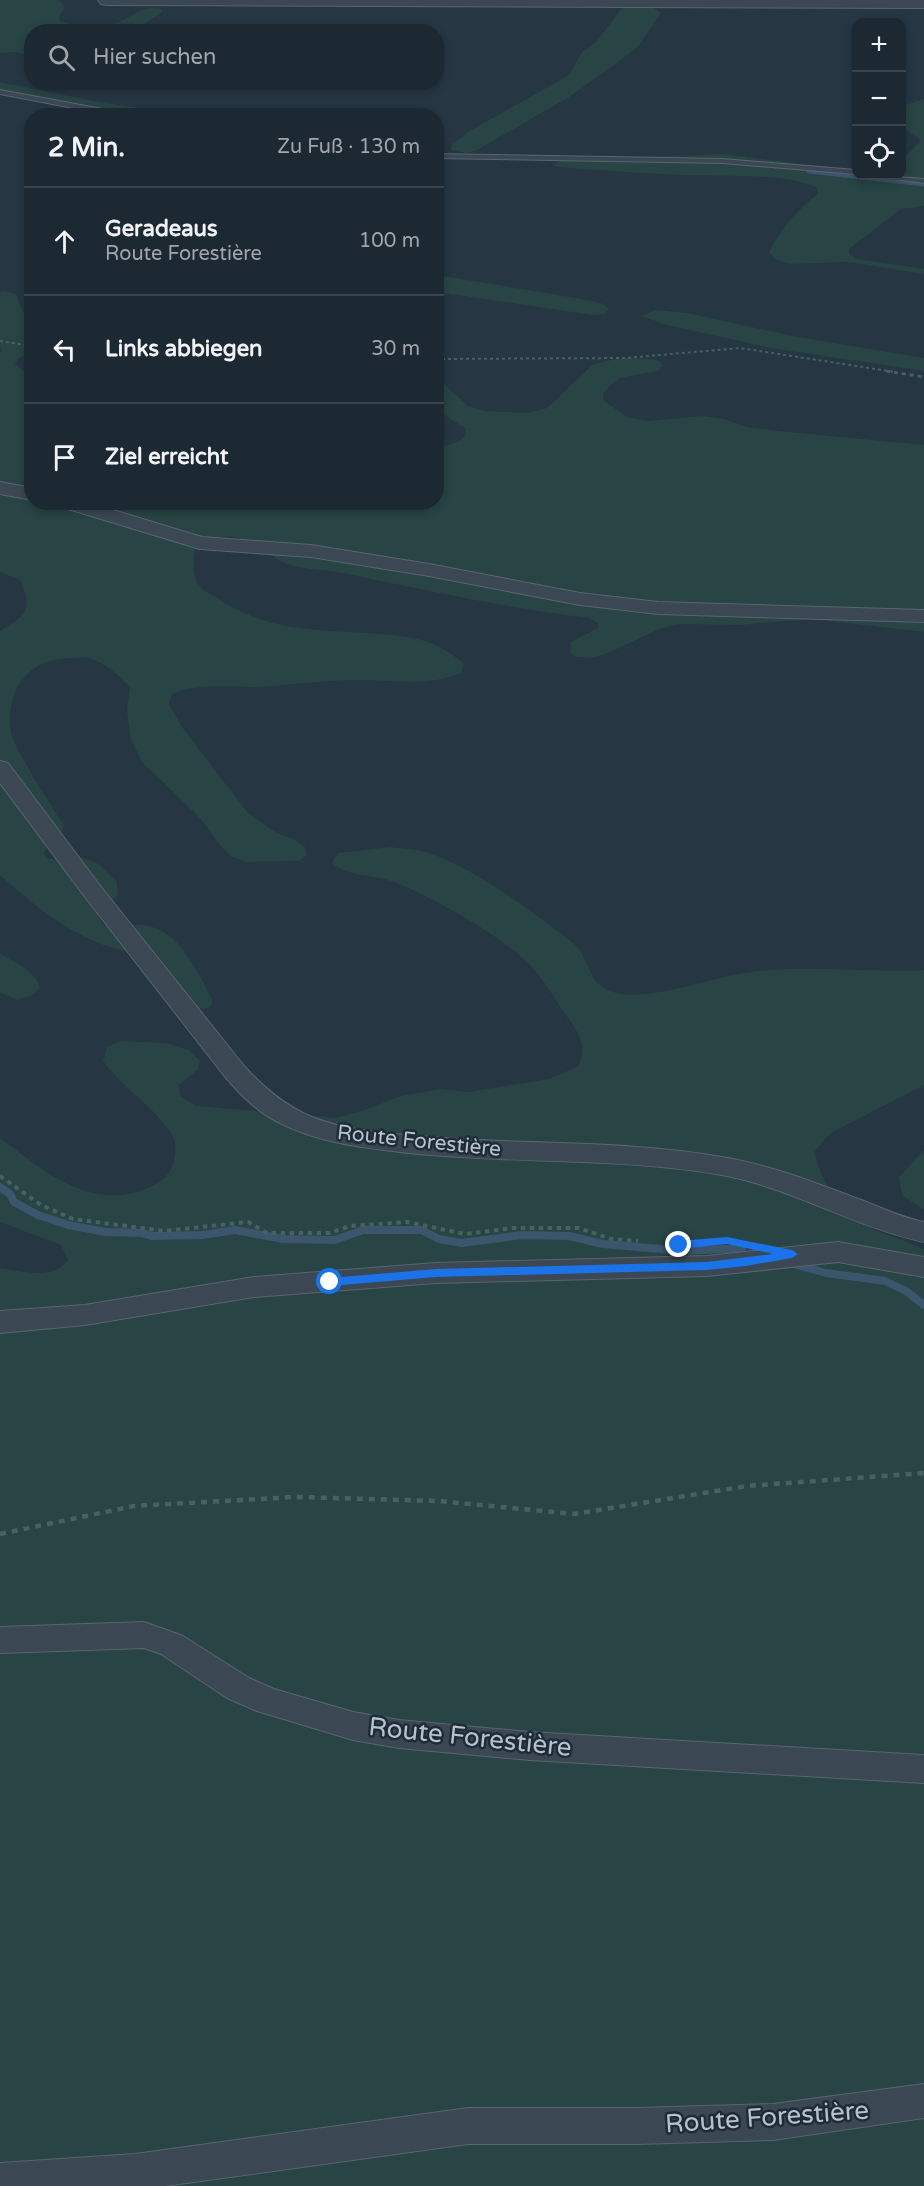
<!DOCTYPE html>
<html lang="de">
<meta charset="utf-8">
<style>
:root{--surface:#1c2832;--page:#25303a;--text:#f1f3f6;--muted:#a0a6ac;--line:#3a444d}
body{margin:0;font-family:"Varela Round",sans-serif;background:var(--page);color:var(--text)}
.controls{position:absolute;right:18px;top:18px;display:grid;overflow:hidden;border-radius:12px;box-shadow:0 3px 9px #0003}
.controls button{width:54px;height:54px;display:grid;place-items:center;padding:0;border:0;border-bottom:2px solid var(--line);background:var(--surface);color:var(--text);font:30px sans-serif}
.stop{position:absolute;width:18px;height:18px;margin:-14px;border:4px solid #1a73e8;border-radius:50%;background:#fff}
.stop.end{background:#1a73e8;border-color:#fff;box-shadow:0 2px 6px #0008}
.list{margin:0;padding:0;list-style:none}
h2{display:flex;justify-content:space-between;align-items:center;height:78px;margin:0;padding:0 24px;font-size:26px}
h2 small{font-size:20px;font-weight:400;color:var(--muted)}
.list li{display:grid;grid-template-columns:39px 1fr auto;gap:18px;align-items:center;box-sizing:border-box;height:108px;padding:0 24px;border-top:2px solid var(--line)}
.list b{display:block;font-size:22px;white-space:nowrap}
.list p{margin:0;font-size:20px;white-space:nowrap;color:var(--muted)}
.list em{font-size:20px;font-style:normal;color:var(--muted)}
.icon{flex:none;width:33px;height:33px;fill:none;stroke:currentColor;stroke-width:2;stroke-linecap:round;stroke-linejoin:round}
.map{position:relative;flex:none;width:924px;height:2186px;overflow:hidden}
.search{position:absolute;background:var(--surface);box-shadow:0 3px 9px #0003;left:24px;top:24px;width:420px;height:66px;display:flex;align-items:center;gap:15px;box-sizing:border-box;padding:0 21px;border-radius:24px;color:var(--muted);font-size:22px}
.panel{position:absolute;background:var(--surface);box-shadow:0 3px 9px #0003;left:24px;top:108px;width:420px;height:402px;border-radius:24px}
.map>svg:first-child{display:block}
</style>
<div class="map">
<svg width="924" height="2186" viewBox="0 0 924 2186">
<rect width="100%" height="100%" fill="#263643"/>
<g fill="#284444">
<path d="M0 0H58L63 3 65 9 59 16 60 21C80 28 102 31 121 21 136 14 144 5 161 9L162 12 135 31 32 32 31 59C22 51 12 52 0 53Z"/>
<polygon points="627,6 652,7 661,13 638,46 621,60 569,97 477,150 467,153 451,150 452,145 468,132 569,75 582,52 597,41 621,9"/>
<polygon points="0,82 94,101 183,115 124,115 0,94"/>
<path d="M924 99V206L901 209 849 249V254L857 259 924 269V274L847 262 790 264 775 259 769 252C782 227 796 211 818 194L817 188C784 172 721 177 684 175 642 174 601 170 559 167L553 165 562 160 725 154 794 163 838 177 856 173V176H902V159L920 142 919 138 902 128V106Z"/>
<polygon points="437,275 582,299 604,304 609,310 604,314 592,315 437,292"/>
<path d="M5 291 16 294 24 314 31 318V352L18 359 15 364 23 371 31 374 32 502H436L437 448 458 442 465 437 466 429 437 410V378L468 406 485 411 527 413 547 408 591 366C611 357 639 356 660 361L663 366 658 371 619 378 603 393 604 401 627 417 648 421 702 416 724 419 747 427 779 431 924 445V632L812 619 741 625 679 624 662 628 608 653 592 658 576 657 570 652 571 642 598 628V623L589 618C506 608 424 590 343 573 328 570 312 570 297 567 273 562 256 540 232 537 217 535 207 543 195 551 193 561 192 578 200 586 204 592 213 595 219 599 278 639 342 627 407 637 429 640 448 649 464 664L461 673C427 688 392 679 356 680 322 680 288 686 254 687 228 687 197 683 172 694L169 704 182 727 248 813 275 832 295 840 305 847 307 855 299 861 246 862 231 856 220 845 199 817 142 762 130 737 127 709 130 687C119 675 105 663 89 658 83 657 76 658 70 658 27 659 5 691 11 733 14 748 53 809 64 825L62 832 43 853 49 859 79 856 99 864 117 882 118 895 98 915 102 924C116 931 127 923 143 925 179 928 198 973 213 1001L210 1007C185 1016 180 984 167 969 151 952 119 952 98 943 60 927 30 902 0 875V631C27 614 33 610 20 580L0 572V353L2 351 0 348V292Z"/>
<polygon points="655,310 688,313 792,336 924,358 924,371 771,348 667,325 641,316"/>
<path d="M390 847C404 849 421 849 435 855 474 870 521 903 555 929 562 935 571 940 576 946 589 960 589 981 607 990 640 1004 702 981 737 974 798 963 862 973 924 970V1085L831 1133 815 1151C817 1177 843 1214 867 1226 885 1236 906 1239 924 1250V2186H0V1268C23 1271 52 1281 68 1260L61 1245 0 1222V1138C42 1169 84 1208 140 1191 151 1187 164 1181 170 1171 175 1161 178 1145 172 1135 157 1109 121 1087 103 1061L107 1047 121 1041 166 1043 189 1050 200 1061 198 1069 179 1085 180 1096 197 1106 336 1118 368 1109 400 1096 441 1089 467 1092 549 1079 579 1066C588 1040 575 1029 561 1008 553 996 545 982 535 971 509 939 435 899 397 883 376 874 350 878 332 863L338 853Z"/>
<path d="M0 954C14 962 37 971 40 989L30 996 17 1000 0 992Z"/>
<polygon points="924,1150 924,1210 902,1195 899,1177"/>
</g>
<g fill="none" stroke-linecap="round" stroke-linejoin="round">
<polyline stroke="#3b556c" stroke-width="5" points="809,171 924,184"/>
<g stroke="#3b556c" stroke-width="8">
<polyline points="0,1187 10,1194 14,1202 38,1215 68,1225 106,1232 142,1233 152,1236 202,1235 235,1230 283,1239 335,1240 363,1230 421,1230 439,1239 462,1243 522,1235 569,1236 603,1244 684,1251 742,1248"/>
<polyline points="797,1265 826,1273 885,1281 906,1291 924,1305"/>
</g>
<defs>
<g id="service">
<polygon points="0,90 129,114 132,116 115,116 0,94"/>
<polygon points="436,154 723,159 856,170 856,174 723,163 436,158"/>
<polygon points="884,176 924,179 924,183 887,178"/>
</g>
<g id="minor">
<polygon points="0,482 32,488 32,500 0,494"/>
<polygon points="56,502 87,502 202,537 311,545 429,564 580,593 658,602 924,610 924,622 658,614 580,605 429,576 311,557 200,549 58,506"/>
<path d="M0 761 8 763 101 887 244 1066C264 1088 285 1106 312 1117 350 1132 393 1134 432 1137 529 1145 626 1140 722 1157 771 1165 818 1184 864 1201 884 1209 903 1218 924 1222V1242C854 1227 792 1188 722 1175 619 1157 513 1164 409 1153 365 1148 318 1143 278 1122 257 1112 241 1095 226 1078L85 897 0 783Z"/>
<polygon points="838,1242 924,1257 924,1277 838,1262 707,1276 436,1283 254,1297 85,1325 0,1333 0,1311 85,1305 254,1277 436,1263 707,1256"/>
<polygon points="144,1622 183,1636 249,1678 274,1689 353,1712 399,1720 530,1732 924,1755 924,1783 530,1760 399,1748 353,1740 257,1711 227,1698 161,1654 144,1648 0,1653 0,1627"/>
<polygon points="924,2084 924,2118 773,2140 637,2144 468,2144 165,2186 0,2186 0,2163 135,2154 468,2108 637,2108 773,2104"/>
</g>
<polygon id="tertiary" points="98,0 924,0 924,8 107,5 101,4"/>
</defs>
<use href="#service" stroke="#596570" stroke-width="2"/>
<use href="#minor" stroke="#596570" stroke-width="2"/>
<use href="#tertiary" stroke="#596570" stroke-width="2"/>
<g stroke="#476060" stroke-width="2" stroke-dasharray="3 3" stroke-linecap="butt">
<polyline points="0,341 32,346"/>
<polyline points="436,359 625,358 740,348 895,372"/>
</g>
<polyline stroke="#476060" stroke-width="3" stroke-dasharray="4 4" stroke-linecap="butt" points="886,371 924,377"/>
<polyline stroke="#476060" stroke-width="4" stroke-dasharray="4.5 4.5" stroke-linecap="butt" points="0,1176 41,1205 73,1219 164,1231 248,1222 267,1233 330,1233 350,1226 407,1222 465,1234 514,1228 579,1228 611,1239 638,1241"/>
<polyline stroke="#476060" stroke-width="4.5" stroke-dasharray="6 6" stroke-linecap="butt" points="0,1534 134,1506 296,1497 439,1501 574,1514 747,1486 924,1473"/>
<use href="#service" fill="#3b4753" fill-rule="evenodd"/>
<use href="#minor" fill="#3b4753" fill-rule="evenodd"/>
<use href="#tertiary" fill="#3b4753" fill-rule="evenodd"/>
</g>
<polygon fill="#1a73e8" points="727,1237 792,1250 798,1254 792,1258 746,1266 707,1270 436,1277 330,1286 325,1282 330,1278 436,1269 707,1262 773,1254 727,1244 679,1249 674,1245 679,1241"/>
<g text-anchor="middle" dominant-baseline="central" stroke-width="5" stroke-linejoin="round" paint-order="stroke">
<g font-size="21" fill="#b8c2cc" stroke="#1f2c38">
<text transform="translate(419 1141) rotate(6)">Route Forestière</text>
</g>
<g font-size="26" fill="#b8c2cc" stroke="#1f2c38">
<text transform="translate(470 1737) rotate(6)">Route Forestière</text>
<text transform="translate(767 2117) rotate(-4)">Route Forestière</text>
</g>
</g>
</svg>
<div class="controls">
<button>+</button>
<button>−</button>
<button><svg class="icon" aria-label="locate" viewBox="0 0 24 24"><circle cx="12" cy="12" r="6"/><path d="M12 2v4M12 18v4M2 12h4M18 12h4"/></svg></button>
</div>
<div class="stop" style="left:330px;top:1282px"></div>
<div class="stop end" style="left:679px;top:1245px"></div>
<div class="search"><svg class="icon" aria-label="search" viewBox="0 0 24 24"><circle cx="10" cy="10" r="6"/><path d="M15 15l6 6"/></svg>Hier suchen</div>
<section class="panel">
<h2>2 Min.<small>Zu Fuß · 130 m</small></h2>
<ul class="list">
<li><svg class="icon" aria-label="ahead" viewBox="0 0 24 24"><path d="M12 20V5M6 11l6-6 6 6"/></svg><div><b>Geradeaus</b><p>Route Forestière</p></div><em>100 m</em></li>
<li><svg class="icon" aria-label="left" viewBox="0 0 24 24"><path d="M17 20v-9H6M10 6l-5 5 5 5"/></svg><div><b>Links abbiegen</b></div><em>30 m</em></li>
<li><svg class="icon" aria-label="arrive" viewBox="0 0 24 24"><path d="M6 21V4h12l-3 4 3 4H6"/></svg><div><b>Ziel erreicht</b></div></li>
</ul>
</section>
</div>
